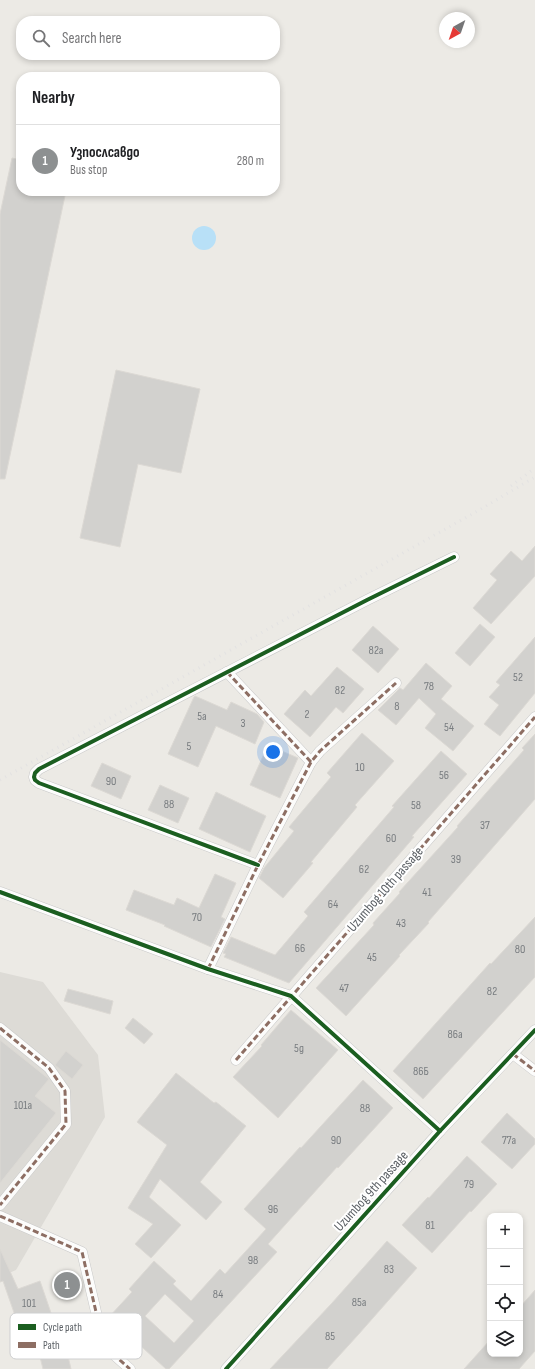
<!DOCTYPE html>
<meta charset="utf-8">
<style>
:root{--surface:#fff;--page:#f6f6f6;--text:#202124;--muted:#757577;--line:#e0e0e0;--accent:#8d9091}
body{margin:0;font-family:"Sofia Sans Condensed",sans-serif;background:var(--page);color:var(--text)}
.controls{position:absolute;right:12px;bottom:12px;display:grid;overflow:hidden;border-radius:8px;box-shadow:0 2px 6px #0003}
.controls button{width:36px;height:36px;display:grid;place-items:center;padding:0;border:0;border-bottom:1px solid var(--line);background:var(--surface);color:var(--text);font:20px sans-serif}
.compass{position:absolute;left:439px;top:12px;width:36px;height:36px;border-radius:50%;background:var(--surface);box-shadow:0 2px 6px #0003;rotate:220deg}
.you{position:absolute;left:273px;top:752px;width:14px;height:14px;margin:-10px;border:3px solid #fff;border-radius:50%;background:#1a73e8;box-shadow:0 0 0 6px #1a73e833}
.badge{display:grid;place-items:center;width:26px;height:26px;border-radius:50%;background:var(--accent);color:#fff;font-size:13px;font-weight:700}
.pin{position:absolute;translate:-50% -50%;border:2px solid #fff;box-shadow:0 1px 4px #0006}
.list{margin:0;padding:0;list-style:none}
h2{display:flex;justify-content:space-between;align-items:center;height:52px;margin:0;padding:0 16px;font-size:17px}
h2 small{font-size:13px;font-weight:400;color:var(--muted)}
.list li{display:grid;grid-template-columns:26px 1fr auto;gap:12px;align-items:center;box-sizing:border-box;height:72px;padding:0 16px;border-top:1px solid var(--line)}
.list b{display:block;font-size:15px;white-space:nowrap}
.list p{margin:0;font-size:13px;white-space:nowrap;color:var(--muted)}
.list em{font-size:13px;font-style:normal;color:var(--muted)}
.icon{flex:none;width:22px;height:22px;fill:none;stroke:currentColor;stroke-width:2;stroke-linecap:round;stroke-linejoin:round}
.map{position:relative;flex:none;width:535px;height:1369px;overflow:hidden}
.search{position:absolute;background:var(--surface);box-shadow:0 2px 6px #0003;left:16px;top:16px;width:264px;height:44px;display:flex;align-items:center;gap:10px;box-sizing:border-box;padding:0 14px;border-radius:16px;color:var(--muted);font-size:15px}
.panel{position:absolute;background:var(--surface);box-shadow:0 2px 6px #0003;left:16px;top:72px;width:264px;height:124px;border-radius:16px}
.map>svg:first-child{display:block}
</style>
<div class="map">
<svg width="535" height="1369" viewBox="0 0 535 1369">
<rect width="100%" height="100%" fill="#eceae5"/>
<polygon fill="#dddbd6" points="0,972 43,982 98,1055 105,1117 16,1270 0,1277"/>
<circle fill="#b8e0f7" cx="204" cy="238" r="12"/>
<g fill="#d2d1ce" stroke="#dcd9d4" fill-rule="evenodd">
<polygon points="12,158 21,160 21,191 66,191 5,479 0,479 0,214"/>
<polygon points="116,370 200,389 181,473 138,464 120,547 80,538"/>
<polygon points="535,546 535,576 491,624 473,608 497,580 490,574 511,551 522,561"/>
<polygon points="480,624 495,637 470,666 455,653"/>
<polygon points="373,626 399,649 378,673 352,650"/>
<polygon points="535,637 535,693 500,736 484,724 499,705 489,697 500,685 496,682"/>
<polygon points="426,663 452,686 441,699 474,726 453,751 425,728 436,714 419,698 396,725 378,710 400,688 403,690"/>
<polygon points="337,667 364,689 343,713 336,707 310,737 284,714 305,690 311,696"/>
<polygon points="195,696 227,710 231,702 257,714 264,722 255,744 216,726 198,767 168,754 194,697"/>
<polygon points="362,733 394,761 355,805 357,807 311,862 313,863 283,898 259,878 264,868 294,831 289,827 331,777 327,773"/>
<polygon points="535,734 535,799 428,922 429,923 399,955 400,956 346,1016 316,988 374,925 373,923 400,893 399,892 458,827 457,826 524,750 522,748"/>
<polygon points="268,745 298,758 280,798 250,785"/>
<polygon points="441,751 467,774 412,836 414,837 289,983 224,957 226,954 223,953 231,937 275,955 308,916 304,912 394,807 392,806"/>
<polygon points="102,763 131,776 121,799 91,786"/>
<polygon points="160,785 189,798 178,823 148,810"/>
<polygon points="216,792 266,816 250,852 199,829"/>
<polygon points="215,874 236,883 221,917 225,919 211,947 164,926 165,925 126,910 134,890 174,905 177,898 199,908"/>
<polygon points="535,917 535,977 423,1099 393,1071 490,963 491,964"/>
<polygon points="68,989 113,1001 110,1014 64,1001"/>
<polygon points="291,1010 338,1050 278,1118 233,1077 262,1046 261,1045"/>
<polygon points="133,1018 153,1034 144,1044 125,1028"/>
<polygon points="0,1040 49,1079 35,1096 56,1113 0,1183"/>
<polygon points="66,1051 83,1065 72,1079 55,1065"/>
<polygon points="176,1073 214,1103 216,1102 246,1126 200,1182 222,1202 206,1220 160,1179 149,1197 181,1225 151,1258 135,1244 153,1224 128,1208 167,1145 137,1122"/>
<path d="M363 1080 393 1108 338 1168 337 1167 268 1244 277 1252 169 1369H166L109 1317 132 1292 129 1289 154 1261 176 1281 173 1284 191 1301 220 1269 225 1274 266 1229 244 1209 300 1147 301 1148ZM165 1294 194 1321 174 1343 145 1316Z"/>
<polygon points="507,1113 535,1139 535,1144 512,1169 481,1142"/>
<polygon points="467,1156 497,1184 471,1212 470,1211 432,1253 402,1225 428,1197 429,1198"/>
<polygon points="387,1241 417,1268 358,1335 327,1369 270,1369 332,1303"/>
<polygon points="0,1249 18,1289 40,1281 51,1313 18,1324 3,1281 0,1282"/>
<polygon points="535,1290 535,1351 519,1369 464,1369 490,1340 490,1354 520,1354 520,1307"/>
<polygon points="65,1343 71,1369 43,1369 38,1349"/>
</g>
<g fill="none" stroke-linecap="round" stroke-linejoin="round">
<defs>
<g id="minor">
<polyline points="227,672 311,762"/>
<polyline points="258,865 39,783 35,780 34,777 35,773 39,769 367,600 454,557"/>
<polyline points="0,892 208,969 291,996 440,1131"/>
<polyline points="208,969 258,865 311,762 320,751 396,683"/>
<polyline points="0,1028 49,1068 65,1091 66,1124 0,1205"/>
<polyline points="513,1054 535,1071"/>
<polyline points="236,1060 535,717"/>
<polyline points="0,1216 82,1252 104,1346 130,1369"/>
<polyline points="226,1369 440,1131 535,1030"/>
</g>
</defs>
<use href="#minor" stroke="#c8c8c8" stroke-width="11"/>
<use href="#minor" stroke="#fcfcfb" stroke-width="10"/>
<g stroke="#e3e2e2" stroke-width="3" stroke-dasharray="1 5" stroke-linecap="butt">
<polyline points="511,486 535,468"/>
<polyline points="0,780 481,509 535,477"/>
</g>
<g stroke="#8d6e63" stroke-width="3" stroke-dasharray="6 3" stroke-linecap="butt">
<polyline points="227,672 311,762"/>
<polyline points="208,969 258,865 311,762 320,751 396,683"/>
<polyline points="0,1028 49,1068 65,1091 66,1124 0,1205"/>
<polyline points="513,1054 535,1071"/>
<polyline points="236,1060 535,717"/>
<polyline points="0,1216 82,1252 104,1346 130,1369"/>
</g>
<defs>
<g id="cycleway">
<polyline points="258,865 39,783 35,780 34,777 35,773 39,769 367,600 454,557"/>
<polyline points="0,892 208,969 291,996 440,1131"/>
<polyline points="226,1369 440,1131 535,1030"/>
</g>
</defs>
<use href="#cycleway" stroke="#fff" stroke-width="6"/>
<use href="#cycleway" stroke="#1b5e20" stroke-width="4"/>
</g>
<g text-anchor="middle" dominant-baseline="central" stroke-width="4" stroke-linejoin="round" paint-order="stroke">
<g font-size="12" fill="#797d80">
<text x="376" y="650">82a</text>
<text x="518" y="677">52</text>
<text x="429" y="686">78</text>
<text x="340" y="690">82</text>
<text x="397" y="706">8</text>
<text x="307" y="714">2</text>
<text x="202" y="716">5a</text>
<text x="243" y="723">3</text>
<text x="449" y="727">54</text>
<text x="189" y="746">5</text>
<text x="360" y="767">10</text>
<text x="444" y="775">56</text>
<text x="111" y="781">90</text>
<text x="169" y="804">88</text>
<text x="416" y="805">58</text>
<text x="485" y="825">37</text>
<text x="391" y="838">60</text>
<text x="456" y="859">39</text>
<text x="364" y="869">62</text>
<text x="427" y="892">41</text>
<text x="333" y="904">64</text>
<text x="197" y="917">70</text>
<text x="401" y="923">43</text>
<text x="300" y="948">66</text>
<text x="520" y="949">80</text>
<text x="372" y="957">45</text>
<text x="344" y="988">47</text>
<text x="492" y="991">82</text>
<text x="455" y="1034">86a</text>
<text x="299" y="1048">5д</text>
<text x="421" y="1071">86Б</text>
<text x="23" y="1105">101a</text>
<text x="365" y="1108">88</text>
<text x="336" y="1140">90</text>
<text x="509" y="1140">77a</text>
<text x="469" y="1184">79</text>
<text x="273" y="1209">96</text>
<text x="430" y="1225">81</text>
<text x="253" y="1260">98</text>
<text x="389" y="1269">83</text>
<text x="218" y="1294">84</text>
<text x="359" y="1302">85a</text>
<text x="29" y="1303">101</text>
<text x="330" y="1336">85</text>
</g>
<g font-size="14" fill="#5a5f64" stroke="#fff">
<text transform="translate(385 889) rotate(-49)">Uzumbog 10th passage</text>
<text transform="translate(371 1191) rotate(-48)">Uzumbog 9th passage</text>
</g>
</g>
<rect x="10" y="1313" width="132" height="46" rx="6" fill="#fff" stroke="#cecfd0" stroke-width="1"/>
<rect x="18" y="1324" width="18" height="6" fill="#1b5e20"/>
<rect x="18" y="1342" width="18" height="6" fill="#8d6e63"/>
<g font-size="11" fill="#5a5f64">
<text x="43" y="1331">Cycle path</text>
<text x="43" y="1349">Path</text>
</g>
</svg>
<div class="controls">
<button>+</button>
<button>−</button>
<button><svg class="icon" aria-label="locate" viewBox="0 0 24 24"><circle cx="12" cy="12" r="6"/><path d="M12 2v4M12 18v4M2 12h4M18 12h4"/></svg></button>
<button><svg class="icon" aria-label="layers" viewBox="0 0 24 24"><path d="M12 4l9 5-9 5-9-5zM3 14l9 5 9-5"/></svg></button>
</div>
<svg class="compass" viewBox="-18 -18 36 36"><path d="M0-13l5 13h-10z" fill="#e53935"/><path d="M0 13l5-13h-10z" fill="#757577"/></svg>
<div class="you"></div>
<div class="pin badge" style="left:67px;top:1285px">1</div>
<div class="search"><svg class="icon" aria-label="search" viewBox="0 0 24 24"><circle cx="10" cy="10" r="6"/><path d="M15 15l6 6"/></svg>Search here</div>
<section class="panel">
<h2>Nearby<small></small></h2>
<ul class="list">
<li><span class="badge">1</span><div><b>Узпослсавдо</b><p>Bus stop</p></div><em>280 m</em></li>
</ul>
</section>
</div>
